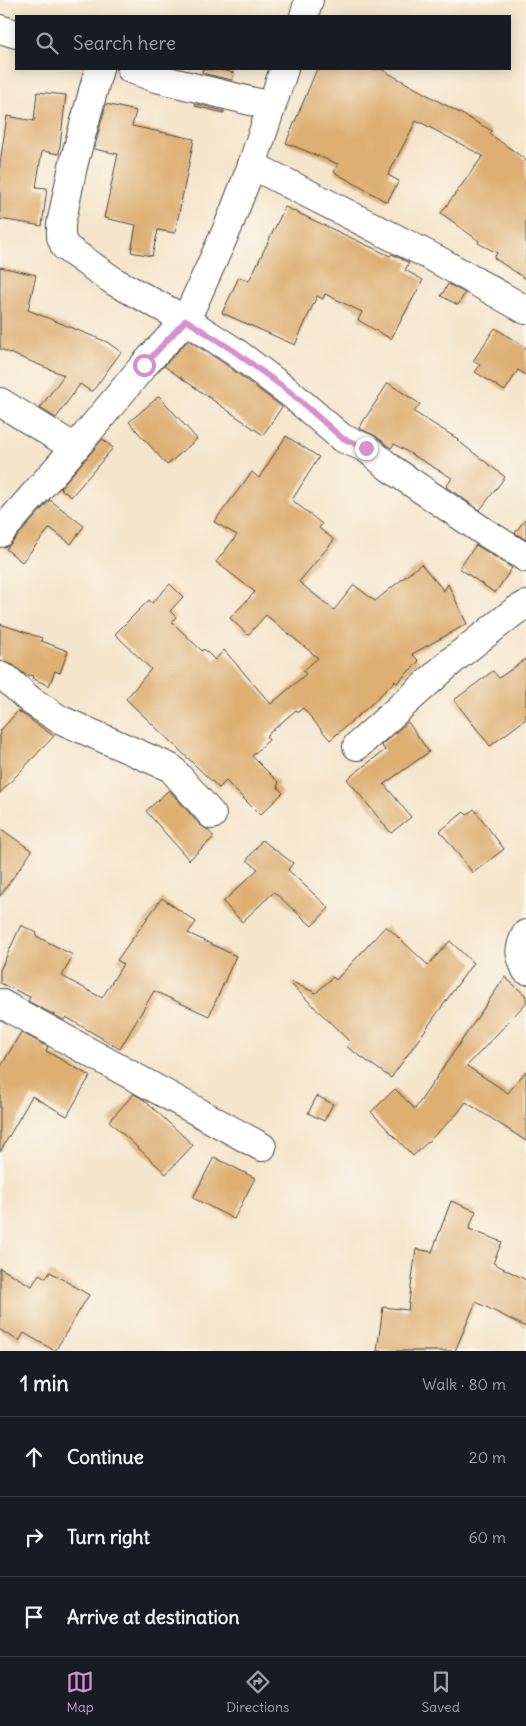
<!DOCTYPE html>
<meta charset="utf-8">
<style>
:root{--surface:#171b24;--page:#242831;--text:#f1f3f6;--muted:#9ea1a6;--line:#363941;--accent:#d690ce}
body{margin:0;font-family:Delius,sans-serif;background:var(--page);color:var(--text)}
.stop{position:absolute;width:15px;height:15px;margin:-11px;border:4px solid #d690ce;border-radius:50%;background:#fff}
.stop.end{background:#d690ce;border-color:#fff;box-shadow:0 1px 5px #0008}
.list{margin:0;padding:0;list-style:none}
h2{display:flex;justify-content:space-between;align-items:center;height:65px;margin:0;padding:0 20px;font-size:21px}
h2 small{font-size:16px;font-weight:400;color:var(--muted)}
.list li{display:grid;grid-template-columns:32px 1fr auto;gap:15px;align-items:center;box-sizing:border-box;height:80px;padding:0 20px;border-top:1px solid var(--line)}
.list b{display:block;font-size:19px;white-space:nowrap}
.list em{font-size:16px;font-style:normal;color:var(--muted)}
.icon{flex:none;width:28px;height:28px;fill:none;stroke:currentColor;stroke-width:2;stroke-linecap:round;stroke-linejoin:round}
.map{position:relative;flex:none;width:526px;height:1351px;overflow:hidden}
.search{position:absolute;background:var(--surface);box-shadow:0 2px 12px #0003;left:15px;right:15px;top:15px;height:55px;display:flex;align-items:center;gap:12px;box-sizing:border-box;padding:0 18px;border-radius:0px;color:var(--muted);font-size:19px}
.sheet{height:305px;background:var(--surface)}
nav{display:flex;justify-content:space-around;align-items:center;box-sizing:border-box;height:70px;border-top:1px solid var(--line);background:var(--surface);font-size:14px;color:var(--muted)}
nav a{display:grid;justify-items:center;gap:2px}
nav .on{color:var(--accent)}
.map>svg:first-child{display:block}
</style>
<div class="map">
<svg width="526" height="1351" viewBox="0 0 526 1351">
<rect width="100%" height="100%" fill="#fbf7ec"/>
<filter id="ink" filterUnits="userSpaceOnUse"><feTurbulence type="fractalNoise" baseFrequency=".02" numOctaves="2"/><feDisplacementMap in="SourceGraphic" scale="10" xChannelSelector="R" yChannelSelector="G"/><feConvolveMatrix kernelMatrix="1 2 1 2 8 2 1 2 1" color-interpolation-filters="sRGB"/></filter>
<filter id="wash" filterUnits="userSpaceOnUse"><feTurbulence type="fractalNoise" baseFrequency=".0096" numOctaves="4" result="noise"/><feDisplacementMap in="SourceGraphic" scale="20" xChannelSelector="R" yChannelSelector="G"/><feGaussianBlur stdDeviation="1.12" result="paint"/><feColorMatrix in="noise" values="0 0 0 0 0 0 0 0 0 0 0 0 0 0 0 0 0 1.4 0 .05"/><feComposite in="paint" operator="in"/></filter>
<g filter="url(#wash)">
<rect width="100%" height="100%" fill="#f4e5cb"/>
<g id="blocks">
<g fill="#ddaf72">
<polygon points="203,69 217,69 234,73 232,80 202,73"/>
<polygon points="317,69 381,69 492,131 490,134 526,160 526,279 494,258 497,253 478,243 479,241 441,213 483,156 420,122 420,123 416,121 388,175 399,181 387,202 334,172 338,164 286,143"/>
<polygon points="37,92 66,95 59,154 42,151 36,187 47,188 42,226 0,219 0,163 7,116 34,121"/>
<polygon points="106,104 136,111 132,126 194,139 175,233 158,230 152,256 131,252 136,225 104,218 118,154 94,149"/>
<polygon points="196,104 224,111 224,113 195,106"/>
<polygon points="285,207 390,256 392,254 409,263 405,270 423,280 391,339 358,320 362,312 325,294 323,299 317,296 295,345 222,313 239,277 249,281"/>
<polygon points="0,267 36,275 28,310 107,342 121,352 92,392 80,384 56,418 40,408 64,375 0,349"/>
<polygon points="448,284 465,293 458,305 441,296"/>
<polygon points="495,328 526,348 526,375 518,370 505,391 475,372 480,365 473,361"/>
<polygon points="188,340 225,364 282,407 263,435 164,366"/>
<polygon points="388,383 420,404 414,412 458,439 457,440 505,477 480,510 446,487 452,478 394,444 391,448 376,436 359,428"/>
<polygon points="159,396 197,439 167,465 129,422"/>
<polygon points="286,436 319,457 292,500 322,524 319,528 334,540 299,582 334,610 354,585 375,601 421,564 444,591 448,584 467,624 412,654 419,661 397,683 395,681 367,708 330,740 303,708 298,712 296,710 266,736 269,740 252,756 279,783 277,786 283,793 260,815 226,781 219,788 126,699 151,669 115,634 149,600 152,603 170,584 183,597 170,611 176,617 172,622 202,651 204,649 215,660 224,650 271,704 306,674 303,671 318,658 266,615 248,635 230,618 255,592 216,562 237,535 214,522 252,472 259,478"/>
<polygon points="103,439 113,448 71,497 60,488"/>
<polygon points="50,500 84,526 71,544 50,528 22,562 6,549"/>
<polygon points="526,518 526,540 515,533"/>
<polygon points="476,545 512,568 495,593 459,568"/>
<polygon points="0,624 42,638 41,641 68,651 60,673 55,671 49,686 32,678 33,676 24,674 13,665 0,661"/>
<polygon points="526,659 526,719 490,746 454,700 493,671 499,678"/>
<polygon points="18,711 54,736 0,793 0,731"/>
<polygon points="408,722 429,752 384,784 411,817 391,833 347,779 385,750 381,745"/>
<polygon points="169,790 200,825 208,830 214,837 189,860 146,811"/>
<polygon points="474,809 504,849 473,873 440,831 464,812 467,815"/>
<polygon points="0,828 32,851 0,896"/>
<polygon points="262,840 293,863 288,870 329,908 312,926 274,892 242,922 223,902 258,869 247,860"/>
<polygon points="162,898 196,922 188,933 236,956 209,1016 154,991 120,1049 66,1017 64,1020 28,1001 30,997 0,983 0,970 21,925 37,933 36,936 73,955 62,976 102,998 123,964 117,960"/>
<polygon points="386,926 428,965 450,941 473,963 391,1078 347,1047 350,1042 291,984 292,982 316,993 333,977 336,980"/>
<polygon points="505,977 526,996 526,1003 467,1066 508,1093 526,1071 526,1141 466,1102 457,1114 413,1156 371,1112 395,1089 415,1109"/>
<polygon points="21,1032 48,1047 46,1051 90,1076 67,1116 32,1096 0,1152 0,1068"/>
<polygon points="134,1094 144,1100 193,1145 166,1174 109,1121"/>
<polygon points="317,1096 333,1104 324,1121 308,1113"/>
<polygon points="214,1157 255,1178 234,1219 193,1198"/>
<polygon points="451,1201 476,1211 469,1229 502,1242 493,1263 526,1280 526,1327 476,1302 455,1351 377,1351 383,1307 408,1310 416,1249 432,1252"/>
<polygon points="0,1268 32,1286 39,1274 46,1278 50,1272 89,1295 55,1351 24,1333 19,1341 0,1330"/>
</g>
</g>
</g>
<g filter="url(#ink)">
<use href="#blocks" fill-opacity="0" stroke="#494743" stroke-width="1"/>
<g fill="none" stroke-linecap="round" stroke-linejoin="round">
<defs>
<g id="minor">
<polyline points="0,29 16,34"/>
<polyline points="99,69 73,166 61,224 61,237 65,247 115,282 186,320 234,351 290,393 342,438 366,448 390,468 483,531 526,558"/>
<polyline points="131,69 156,78 271,106"/>
<polyline points="252,165 436,259 526,310"/>
<polyline points="0,402 75,448"/>
<polyline points="0,676 7,679 30,700 59,719 171,768 212,815"/>
<polyline points="357,746 454,659 515,611 526,605"/>
<path d="M526 934C518 950 519 954 526 970"/>
<polyline points="0,1003 262,1147"/>
</g>
<g id="tertiary">
<polyline points="304,16 309,0"/>
<polyline points="0,533 75,448 144,365 186,320 228,227 252,165 284,69"/>
</g>
</defs>
<use href="#minor" stroke="#494743" stroke-width="30"/>
<use href="#tertiary" stroke="#494743" stroke-width="30"/>
<use href="#minor" stroke="#fff" stroke-width="28"/>
<use href="#tertiary" stroke="#fff" stroke-width="28"/>
</g>
</g>
<g fill="none" stroke-linecap="round" stroke-linejoin="round" filter="url(#ink)">
<polyline stroke="#d690ce" stroke-width="6" points="144,365 186,320 234,351 290,392 342,438 366,448"/>
</g>
</svg>
<div class="stop" style="left:144px;top:365px"></div>
<div class="stop end" style="left:366px;top:448px"></div>
<div class="search"><svg class="icon" aria-label="search" viewBox="0 0 24 24"><circle cx="10" cy="10" r="6"/><path d="M15 15l6 6"/></svg>Search here</div>
</div>
<section class="sheet">
<h2>1 min<small>Walk · 80 m</small></h2>
<ul class="list">
<li><svg class="icon" aria-label="ahead" viewBox="0 0 24 24"><path d="M12 20V5M6 11l6-6 6 6"/></svg><div><b>Continue</b></div><em>20 m</em></li>
<li><svg class="icon" aria-label="right" viewBox="0 0 24 24"><path d="M7 20v-9h11M14 6l5 5-5 5"/></svg><div><b>Turn right</b></div><em>60 m</em></li>
<li><svg class="icon" aria-label="arrive" viewBox="0 0 24 24"><path d="M6 21V4h12l-3 4 3 4H6"/></svg><div><b>Arrive at destination</b></div></li>
</ul>
</section>
<nav>
<a class="on"><svg class="icon" aria-label="map" viewBox="0 0 24 24"><path d="M3 6l6-2 6 2 6-2v14l-6 2-6-2-6 2zM9 4v14M15 6v14"/></svg>Map</a>
<a><svg class="icon" aria-label="directions" viewBox="0 0 24 24"><path d="M12 3l9 9-9 9-9-9zM9 14v-3h6M13 9l2 2-2 2"/></svg>Directions</a>
<a><svg class="icon" aria-label="saved" viewBox="0 0 24 24"><path d="M7 4h10v16l-5-4-5 4z"/></svg>Saved</a>
</nav>
